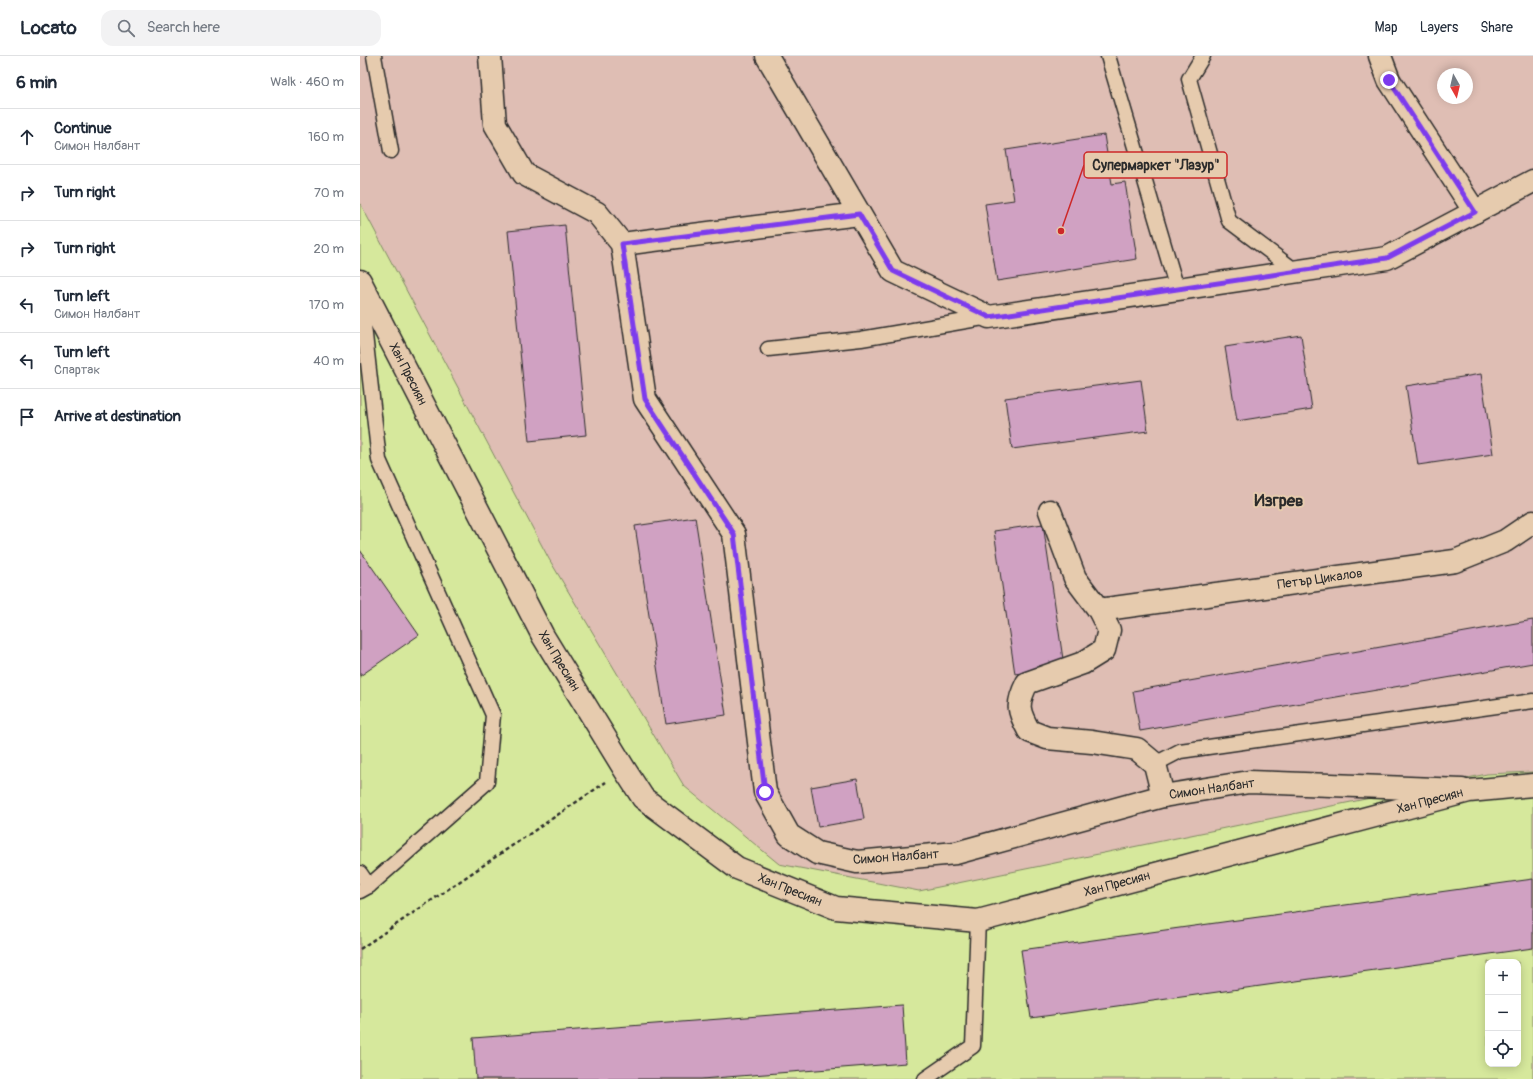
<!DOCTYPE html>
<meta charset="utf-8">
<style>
:root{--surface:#fff;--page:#f2f2f3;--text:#1f2937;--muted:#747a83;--line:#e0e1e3}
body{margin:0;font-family:Pangolin,sans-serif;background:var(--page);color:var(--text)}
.controls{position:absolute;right:12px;bottom:12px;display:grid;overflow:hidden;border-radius:8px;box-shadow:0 2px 10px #0003}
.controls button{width:36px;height:36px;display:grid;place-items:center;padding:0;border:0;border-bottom:1px solid var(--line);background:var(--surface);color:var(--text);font:20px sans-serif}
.compass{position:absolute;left:1077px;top:12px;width:36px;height:36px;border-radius:50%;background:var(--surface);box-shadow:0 2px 10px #0003;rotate:172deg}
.stop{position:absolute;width:12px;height:12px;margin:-9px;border:3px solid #7c3aed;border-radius:50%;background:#fff}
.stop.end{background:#7c3aed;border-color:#fff;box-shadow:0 1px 4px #0008}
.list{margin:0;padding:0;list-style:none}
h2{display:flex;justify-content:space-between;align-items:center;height:52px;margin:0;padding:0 16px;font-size:17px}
h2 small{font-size:13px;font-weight:400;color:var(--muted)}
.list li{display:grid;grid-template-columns:26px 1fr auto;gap:12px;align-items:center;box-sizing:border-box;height:56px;padding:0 16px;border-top:1px solid var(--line)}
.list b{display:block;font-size:15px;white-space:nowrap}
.list p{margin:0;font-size:13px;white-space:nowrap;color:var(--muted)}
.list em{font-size:13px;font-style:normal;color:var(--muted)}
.icon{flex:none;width:22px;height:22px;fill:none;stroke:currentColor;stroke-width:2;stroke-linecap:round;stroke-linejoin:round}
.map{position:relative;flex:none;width:1173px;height:1023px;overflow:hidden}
header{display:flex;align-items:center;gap:24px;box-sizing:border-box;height:56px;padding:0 20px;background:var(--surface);border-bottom:1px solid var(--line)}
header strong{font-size:19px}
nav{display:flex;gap:22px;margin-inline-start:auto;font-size:14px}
.search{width:280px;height:36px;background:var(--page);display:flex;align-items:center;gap:10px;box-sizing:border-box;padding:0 14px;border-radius:12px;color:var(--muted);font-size:15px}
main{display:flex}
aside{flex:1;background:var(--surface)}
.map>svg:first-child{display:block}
</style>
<header>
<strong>Locato</strong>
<div class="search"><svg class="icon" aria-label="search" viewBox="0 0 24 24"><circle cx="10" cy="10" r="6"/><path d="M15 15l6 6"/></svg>Search here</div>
<nav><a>Map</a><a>Layers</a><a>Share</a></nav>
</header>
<main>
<aside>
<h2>6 min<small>Walk · 460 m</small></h2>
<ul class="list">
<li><svg class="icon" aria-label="ahead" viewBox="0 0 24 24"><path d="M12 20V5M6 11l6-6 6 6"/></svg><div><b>Continue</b><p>Симон Налбант</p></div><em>160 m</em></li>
<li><svg class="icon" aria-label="right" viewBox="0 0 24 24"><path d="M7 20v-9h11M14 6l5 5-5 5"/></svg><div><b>Turn right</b></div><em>70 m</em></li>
<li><svg class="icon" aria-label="right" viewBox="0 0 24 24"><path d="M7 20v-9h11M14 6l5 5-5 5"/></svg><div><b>Turn right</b></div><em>20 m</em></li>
<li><svg class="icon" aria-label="left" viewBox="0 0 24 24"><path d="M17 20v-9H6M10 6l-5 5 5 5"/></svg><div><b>Turn left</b><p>Симон Налбант</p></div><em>170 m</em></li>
<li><svg class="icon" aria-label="left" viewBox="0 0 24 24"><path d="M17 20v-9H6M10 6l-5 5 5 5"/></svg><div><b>Turn left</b><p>Спартак</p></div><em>40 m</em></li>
<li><svg class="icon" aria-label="arrive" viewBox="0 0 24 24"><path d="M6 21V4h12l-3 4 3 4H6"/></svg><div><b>Arrive at destination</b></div></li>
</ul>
</aside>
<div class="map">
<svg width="1173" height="1023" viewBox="0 0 1173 1023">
<rect width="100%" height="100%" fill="#dfbeb4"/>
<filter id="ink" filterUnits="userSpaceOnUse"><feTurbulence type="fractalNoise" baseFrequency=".025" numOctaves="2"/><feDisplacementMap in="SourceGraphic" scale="8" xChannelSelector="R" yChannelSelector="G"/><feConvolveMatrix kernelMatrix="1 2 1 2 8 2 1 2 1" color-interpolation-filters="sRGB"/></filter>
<g filter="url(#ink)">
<path fill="#d6e89c" stroke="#808a64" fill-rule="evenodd" d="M0 147 189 503 324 730 419 808 559 835 1127 718 1173 716V1023H0ZM1128 906H1158V1008H1128Z"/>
<g fill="#d0a1c2" stroke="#2b2b2b">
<polygon points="744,79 752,128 765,126 777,203 637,225 625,148 654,144 646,94"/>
<polygon points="205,169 226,379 169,385 148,175"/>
<polygon points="941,279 952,353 877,365 865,291"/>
<polygon points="1121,318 1133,398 1058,409 1046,330"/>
<polygon points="781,324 788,375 652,393 645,342"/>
<polygon points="335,461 366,659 306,668 275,470"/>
<polygon points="683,468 704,610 655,618 634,475"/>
<polygon points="0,494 59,579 0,620"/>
<polygon points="1173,564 1173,607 780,675 773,635"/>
<polygon points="497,723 504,763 458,771 451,731"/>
<polygon points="1173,823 1173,892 671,962 661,894"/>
<polygon points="542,949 546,1007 341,1023 116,1023 113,982"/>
</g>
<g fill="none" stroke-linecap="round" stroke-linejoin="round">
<defs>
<g id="lane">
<polyline points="14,0 31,95"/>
<polyline points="748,0 817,233"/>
<polyline points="843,0 829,23 869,165 937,216"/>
<polyline points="408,293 501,283 629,261"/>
<polyline points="795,708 820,695 1173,645"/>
<polyline points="0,817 9,830"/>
<polyline points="0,835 9,830 127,726 133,659 19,404 0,234"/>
<polyline points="565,1023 613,990 618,865"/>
</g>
<g id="street">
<polyline points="130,0 135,68 164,118 237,157 262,188 285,343 374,478 405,736 429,779 457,797 497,806 596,797 803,740 889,726 1102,734"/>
<polyline points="407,0 533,215 629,261 1027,202 1173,125"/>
<polyline points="1020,0 1029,24 1115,156"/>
<polyline points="262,188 499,158"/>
<path d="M690 455 715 522 739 554 749 574 744 594 723 607 667 627C656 649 658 655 669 675L687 682 732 686 777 693 795 708 803 740"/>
<polyline points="739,554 1095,505 1145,485 1173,466"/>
</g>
<polyline id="secondary" points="0,225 183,580 265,714 283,742 377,812 476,852 618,865 1109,735 1173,729"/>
</defs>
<use href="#lane" stroke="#2b2b2b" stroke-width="17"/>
<use href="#street" stroke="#2b2b2b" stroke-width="25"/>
<use href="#secondary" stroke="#2b2b2b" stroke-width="25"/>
<polyline stroke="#2b2b2b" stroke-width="2.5" stroke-dasharray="4 3" stroke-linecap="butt" points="0,893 246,726"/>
<use href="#lane" stroke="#e6cbae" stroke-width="14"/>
<use href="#street" stroke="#e6cbae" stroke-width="22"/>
<use href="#secondary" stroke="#e6cbae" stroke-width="22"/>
</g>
</g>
<g fill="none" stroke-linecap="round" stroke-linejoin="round" filter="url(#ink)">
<polyline stroke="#7c3aed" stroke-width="5" points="405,736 374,478 285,343 262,188 499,158 533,215 629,261 1027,202 1115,156 1029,24"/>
</g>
<g text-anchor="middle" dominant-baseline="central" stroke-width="4" stroke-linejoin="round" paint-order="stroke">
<g font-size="13" fill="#2b2b2b" stroke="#e6cbae">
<text transform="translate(48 318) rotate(63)">Хан Пресиян</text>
<text transform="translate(960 523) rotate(-8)">Петър Цикалов</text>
<text transform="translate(199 605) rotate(59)">Хан Пресиян</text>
<text transform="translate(852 733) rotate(-8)">Симон Налбант</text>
<text transform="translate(1070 745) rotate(-15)">Хан Пресиян</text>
<text transform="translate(536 801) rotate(-4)">Симон Налбант</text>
<text transform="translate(757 828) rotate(-15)">Хан Пресиян</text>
<text transform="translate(430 834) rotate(22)">Хан Пресиян</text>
</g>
<g font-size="17" font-weight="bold" fill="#2b2b2b" stroke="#e6cbae">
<text x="919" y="444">Изгрев</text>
</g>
</g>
<path fill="none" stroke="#cd2828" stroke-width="1.5" d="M701 175L724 109"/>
<circle fill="#cd2828" stroke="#e6cbae" stroke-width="1.5" cx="701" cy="175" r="4"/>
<rect fill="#e6cbae" stroke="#cd2828" stroke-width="1.5" x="724" y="96" width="143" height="26" rx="4"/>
<g font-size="14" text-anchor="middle" font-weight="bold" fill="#2b2b2b">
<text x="796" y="114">Супермаркет "Лазур"</text>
</g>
</svg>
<div class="controls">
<button>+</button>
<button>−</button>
<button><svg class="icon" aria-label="locate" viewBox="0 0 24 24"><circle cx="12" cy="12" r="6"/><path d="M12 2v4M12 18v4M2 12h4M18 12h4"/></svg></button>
</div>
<svg class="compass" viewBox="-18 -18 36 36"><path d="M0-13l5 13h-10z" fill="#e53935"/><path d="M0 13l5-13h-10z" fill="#747a83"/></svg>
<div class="stop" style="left:405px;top:736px"></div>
<div class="stop end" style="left:1029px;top:24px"></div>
</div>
</main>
